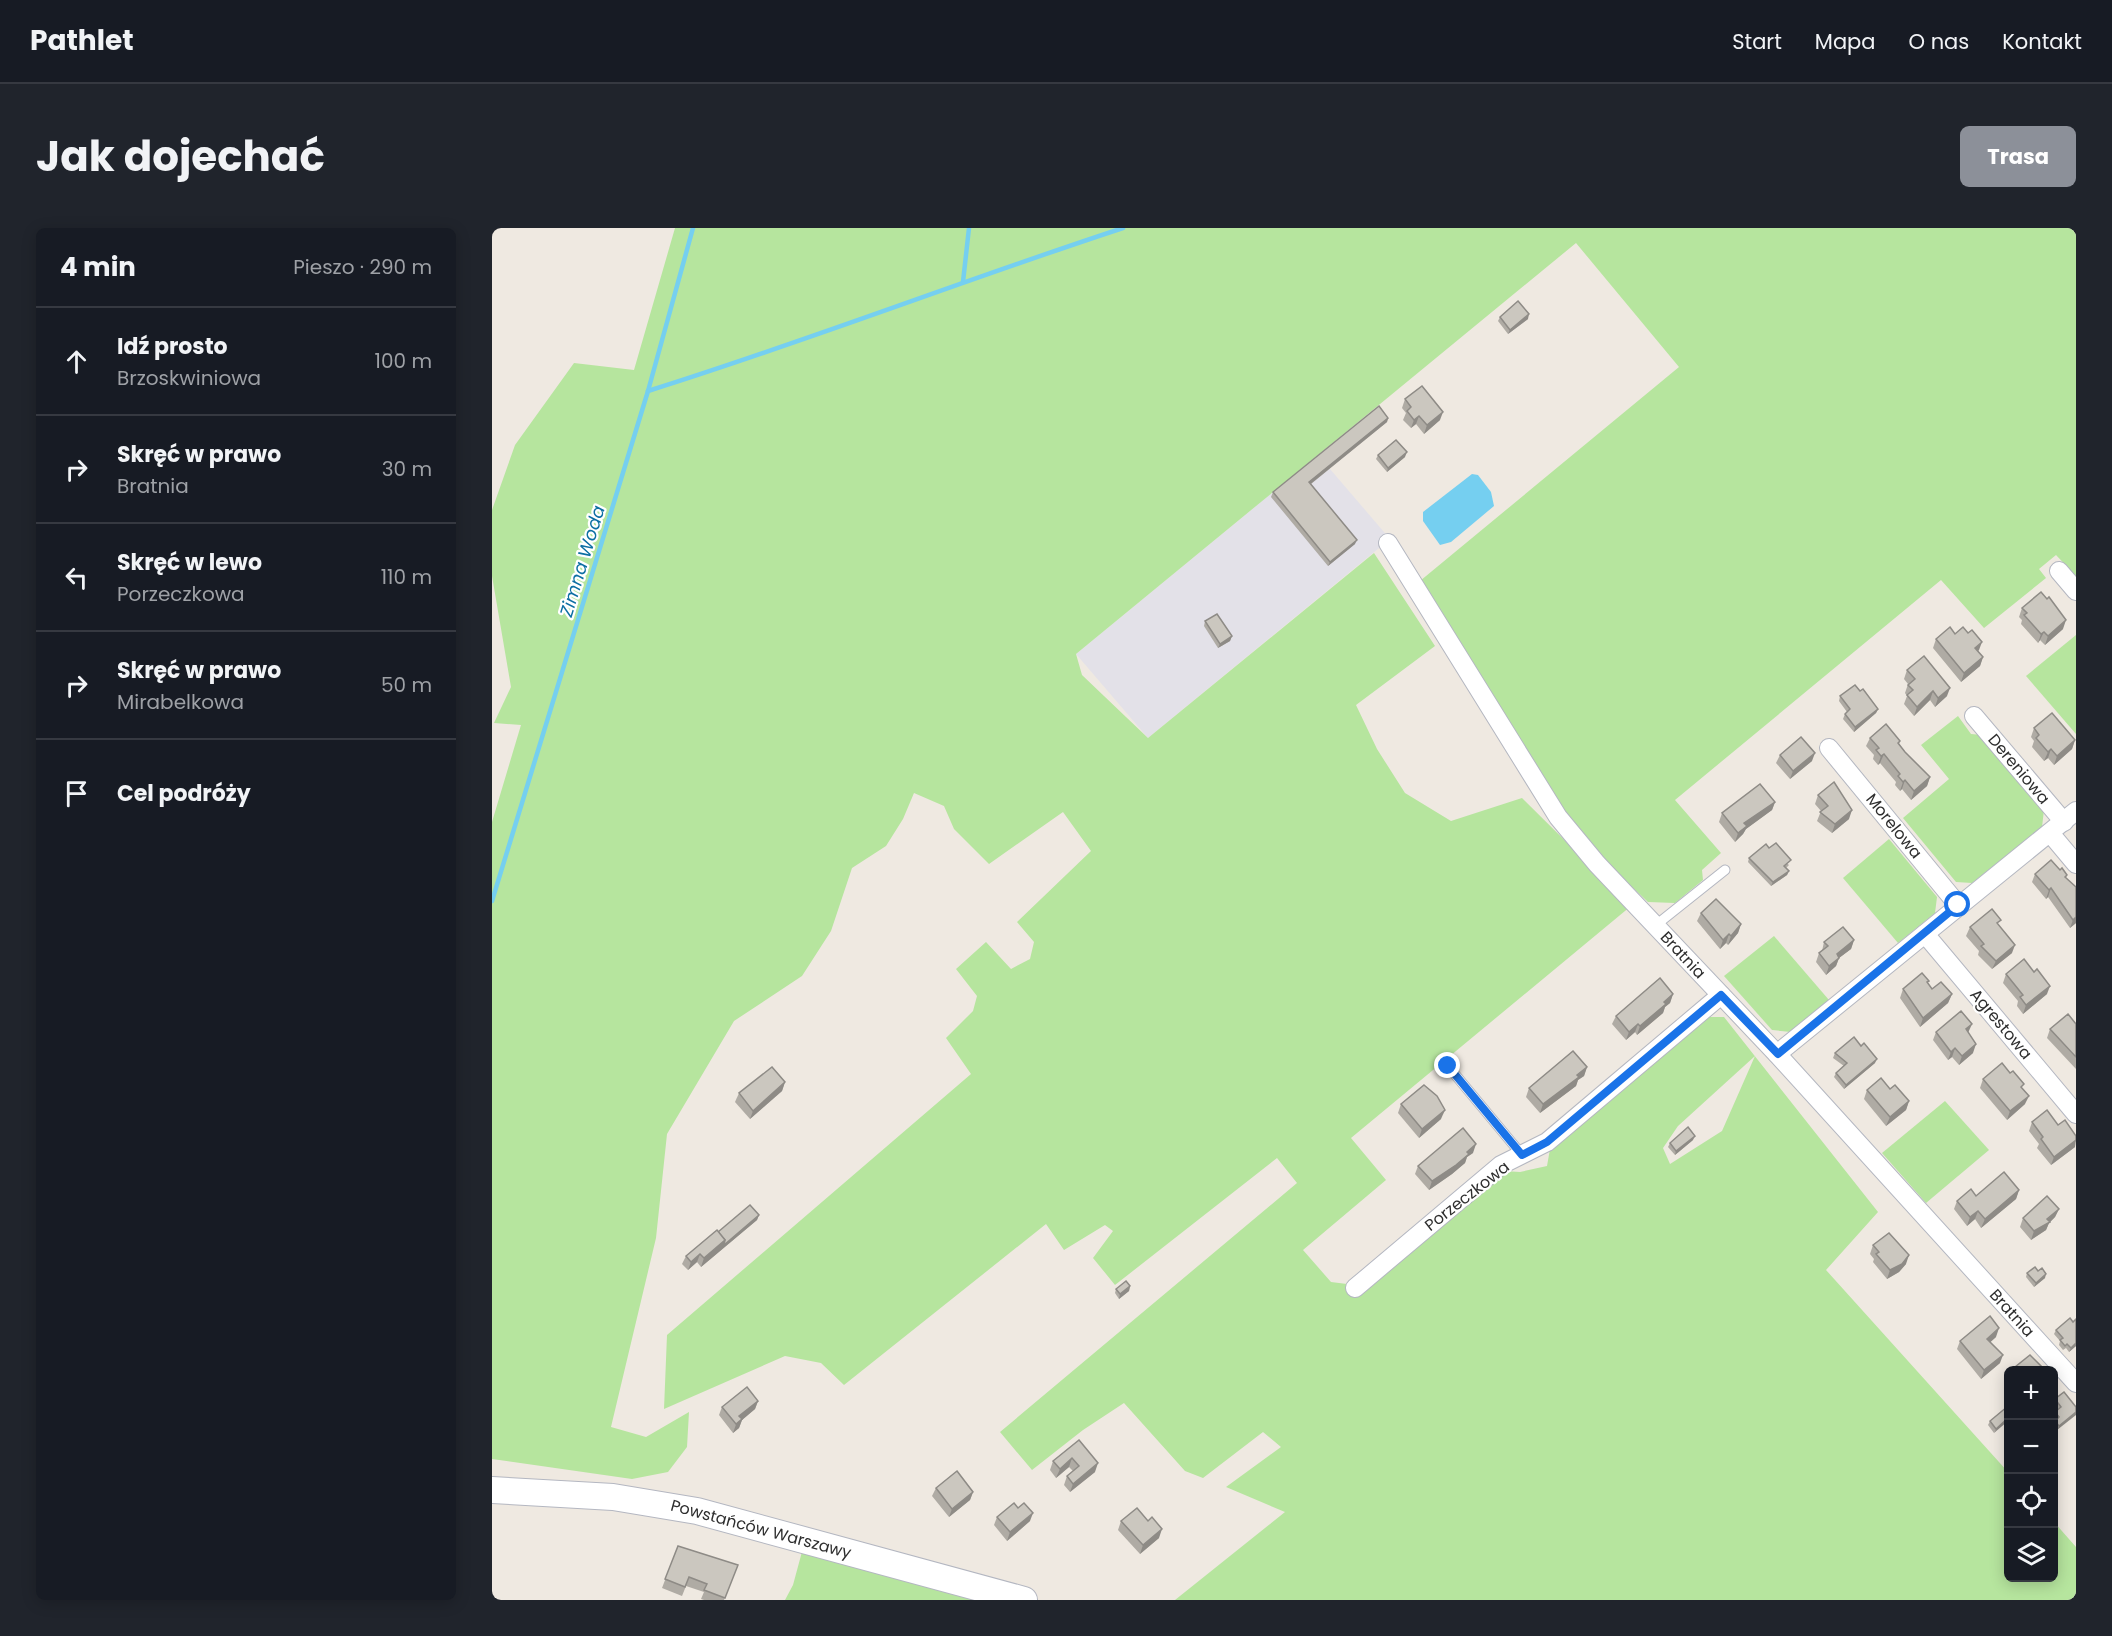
<!DOCTYPE html>
<html lang="pl">
<meta charset="utf-8">
<style>
:root{--surface:#171b24;--page:#20242c;--text:#f1f3f6;--muted:#9ea1a6;--line:#363941;--accent:#8c9099}
body{margin:0;font-family:Poppins,sans-serif;background:var(--page);color:var(--text)}
.controls{position:absolute;right:18px;bottom:18px;display:grid;overflow:hidden;border-radius:9px;box-shadow:0 3px 15px #0003}
.controls button{width:54px;height:54px;display:grid;place-items:center;padding:0;border:0;border-bottom:2px solid var(--line);background:var(--surface);color:var(--text);font:30px sans-serif}
.stop{position:absolute;width:18px;height:18px;margin:-14px;border:4px solid #1a73e8;border-radius:50%;background:#fff}
.stop.end{background:#1a73e8;border-color:#fff;box-shadow:0 2px 6px #0008}
.list{margin:0;padding:0;list-style:none}
h2{display:flex;justify-content:space-between;align-items:center;height:78px;margin:0;padding:0 24px;font-size:26px}
h2 small{font-size:20px;font-weight:400;color:var(--muted)}
.list li{display:grid;grid-template-columns:39px 1fr auto;gap:18px;align-items:center;box-sizing:border-box;height:108px;padding:0 24px;border-top:2px solid var(--line)}
.list b{display:block;font-size:22px;white-space:nowrap}
.list p{margin:0;font-size:20px;white-space:nowrap;color:var(--muted)}
.list em{font-size:20px;font-style:normal;color:var(--muted)}
.icon{flex:none;width:33px;height:33px;fill:none;stroke:currentColor;stroke-width:2;stroke-linecap:round;stroke-linejoin:round}
.map{position:relative;flex:none;width:1584px;height:1372px;overflow:hidden;border-radius:9px}
header{display:flex;align-items:center;gap:36px;box-sizing:border-box;height:84px;padding:0 30px;background:var(--surface);border-bottom:2px solid var(--line)}
header strong{font-size:28px}
nav{display:flex;gap:33px;margin-inline-start:auto;font-size:21px}
.intro{display:flex;align-items:center;justify-content:space-between;box-sizing:border-box;height:144px;padding:0 36px}
h1{margin:0;font-size:42px}
.button{padding:15px 27px;border-radius:9px;background:var(--accent);color:#fff;font-size:21px;font-weight:700}
main{display:flex;gap:36px;padding:0 36px}
aside{flex:1;background:var(--surface);border-radius:9px;box-shadow:0 3px 15px #0003}
.map>svg:first-child{display:block}
</style>
<header>
<strong>Pathlet</strong>
<nav><a>Start</a><a>Mapa</a><a>O nas</a><a>Kontakt</a></nav>
</header>
<div class="intro"><h1>Jak dojechać</h1><a class="button">Trasa</a></div>
<main>
<aside>
<h2>4 min<small>Pieszo · 290 m</small></h2>
<ul class="list">
<li><svg class="icon" aria-label="ahead" viewBox="0 0 24 24"><path d="M12 20V5M6 11l6-6 6 6"/></svg><div><b>Idź prosto</b><p>Brzoskwiniowa</p></div><em>100 m</em></li>
<li><svg class="icon" aria-label="right" viewBox="0 0 24 24"><path d="M7 20v-9h11M14 6l5 5-5 5"/></svg><div><b>Skręć w prawo</b><p>Bratnia</p></div><em>30 m</em></li>
<li><svg class="icon" aria-label="left" viewBox="0 0 24 24"><path d="M17 20v-9H6M10 6l-5 5 5 5"/></svg><div><b>Skręć w lewo</b><p>Porzeczkowa</p></div><em>110 m</em></li>
<li><svg class="icon" aria-label="right" viewBox="0 0 24 24"><path d="M7 20v-9h11M14 6l5 5-5 5"/></svg><div><b>Skręć w prawo</b><p>Mirabelkowa</p></div><em>50 m</em></li>
<li><svg class="icon" aria-label="arrive" viewBox="0 0 24 24"><path d="M6 21V4h12l-3 4 3 4H6"/></svg><div><b>Cel podróży</b></div></li>
</ul>
</aside>
<div class="map">
<svg width="1584" height="1372" viewBox="0 0 1584 1372">
<rect width="100%" height="100%" fill="#efe9e1"/>
<polygon fill="#e3e1e8" points="826,227 898,311 656,510 584,426"/>
<g fill="#b6e59e" fill-rule="evenodd">
<path d="M183 0H1584V348L1564 327 1547 341 1554 350 1492 400 1449 352 1183 572 1229 625 1210 642 1211 652 1183 675 1156 674 1118 638 1069 579 928 353 1187 139 1084 15 584 426 590 447 656 510 882 325 943 418 864 477 885 521 913 565 959 593 1030 570 1139 678 859 910 894 952 811 1022 839 1054 855 1056 1012 943 1028 944 1055 938 1058 921 1214 789H1232L1386 984 1334 1042 1516 1244V1350H1562V1294L1584 1319V1372H683L793 1284 734 1259 789 1219 771 1204 711 1250 693 1243 632 1175 591 1202 540 1242 508 1204 805 955 785 930 623 1057 601 1030 621 1003 613 997 572 1022 554 996 352 1157 329 1135 293 1128 172 1181 175 1107 479 846 454 810 481 783 485 768 464 741 494 714 519 741 538 731 542 714 525 694 599 623 571 584 497 636 462 601 452 578 422 565 411 591 394 618 360 640 339 703 310 748 242 793 175 906 164 1010 119 1199 154 1209 197 1184 195 1219 176 1244 140 1251 0 1231V594L29 497 2 495 19 459 0 348V282L23 217 82 135 142 142ZM1263 828 1230 903 1178 936 1171 920 1186 898Z"/>
<polygon points="1584,407 1584,506 1534,448"/>
<polygon points="1466,488 1479,506 1490,507 1552,582 1550,599 1480,655 1464,654 1411,590 1457,551 1429,517"/>
<polygon points="1397,611 1445,669 1443,685 1406,715 1351,650"/>
<polygon points="1282,708 1337,772 1299,804 1280,802 1232,748"/>
<polygon points="1453,873 1497,922 1434,975 1390,925"/>
<polygon points="311,1320 497,1372 293,1372 301,1357"/>
</g>
<polygon fill="#75cff0" points="980,246 986,247 999,264 1002,278 959,314 948,317 931,293 931,284"/>
<g fill="none" stroke-linecap="round" stroke-linejoin="round">
<g stroke="#75cff0" stroke-width="4.5">
<polyline points="471,54 477,0"/>
<path d="M156 163C316 113 472 52 631 0"/>
<polyline points="0,673 156,163 201,0"/>
</g>
<defs>
<g id="lane">
<polyline points="1164,697 1233,642"/>
<polyline points="956,838 1030,927"/>
</g>
<g id="street">
<polyline points="896,315 1066,589 1105,636 1285,826 1584,1155"/>
<polyline points="1567,343 1584,363"/>
<polyline points="1482,488 1572,594"/>
<polyline points="1337,520 1466,677"/>
<polyline points="1558,605 1584,636"/>
<polyline points="1433,706 1584,886"/>
<polyline points="1285,826 1584,583"/>
<polyline points="863,1060 1009,937 1055,914 1229,767"/>
</g>
<polyline id="secondary" points="0,1262 121,1269 205,1283 532,1372"/>
</defs>
<use href="#lane" stroke="#b4b7c1" stroke-width="11"/>
<use href="#street" stroke="#b4b7c1" stroke-width="20"/>
<use href="#secondary" stroke="#b4b7c1" stroke-width="28"/>
<use href="#lane" stroke="#fff" stroke-width="9"/>
<use href="#street" stroke="#fff" stroke-width="18"/>
<use href="#secondary" stroke="#fff" stroke-width="26"/>
</g>
<g fill="#afaba4">
<polygon points="1008,89 1036,91 1016,106 1006,93"/>
<polygon points="913,171 948,192 932,206 924,196 919,200 911,192 914,185 910,180"/>
<polygon points="896,190 895,194 819,256 863,316 836,338 779,269 781,264"/>
<polygon points="886,227 913,229 895,244 884,231"/>
<polygon points="1530,380 1571,401 1553,417 1548,412 1546,415 1529,396 1530,392 1527,389"/>
<polygon points="713,393 740,408 738,413 726,420 712,398"/>
<polygon points="1463,406 1487,422 1486,423 1491,429 1488,438 1469,454 1441,420 1444,411"/>
<polygon points="1415,442 1455,468 1443,479 1438,472 1422,488 1412,476 1415,468 1413,465 1416,456 1412,451"/>
<polygon points="1368,463 1386,481 1384,485 1362,504 1351,491 1353,486 1355,484 1347,473 1348,468"/>
<polygon points="1542,500 1583,512 1580,521 1562,537 1556,530 1552,533 1540,519 1542,513 1539,509"/>
<polygon points="1378,510 1408,513 1407,516 1413,524 1438,549 1435,558 1419,572 1410,561 1408,563 1403,557 1404,554 1388,535 1386,537 1381,531 1382,527 1374,518"/>
<polygon points="1288,527 1320,533 1298,551 1284,535"/>
<polygon points="1326,567 1357,591 1340,605 1325,593 1329,583 1323,576"/>
<polygon points="1283,574 1280,582 1254,601 1251,606 1243,614 1227,594 1230,585"/>
<polygon points="1277,620 1297,637 1294,640 1297,643 1295,647 1279,658 1256,634 1257,630"/>
<polygon points="1568,642 1575,647 1574,650 1584,659 1584,695 1578,700 1556,669 1554,671 1540,654 1543,646"/>
<polygon points="1209,685 1249,696 1246,705 1236,717 1234,715 1228,721 1205,693"/>
<polygon points="1507,697 1520,725 1500,741 1486,727 1487,723 1474,708 1478,699"/>
<polygon points="1362,712 1359,721 1347,730 1344,738 1334,747 1324,734 1327,725 1330,723 1332,714"/>
<polygon points="1514,746 1555,766 1531,786 1525,778 1526,773 1511,755"/>
<polygon points="1436,755 1440,761 1460,766 1456,775 1428,799 1408,770 1411,761"/>
<polygon points="1181,766 1178,775 1173,779 1171,785 1145,807 1143,804 1134,812 1120,796 1124,788"/>
<polygon points="1584,796 1584,841 1555,810 1558,801"/>
<polygon points="1444,804 1476,805 1481,825 1467,837 1460,829 1456,832 1441,812"/>
<polygon points="1343,825 1383,835 1352,861 1342,849 1344,845 1352,838 1341,830"/>
<polygon points="1095,839 1092,848 1086,852 1084,858 1048,885 1034,869 1037,860"/>
<polygon points="1491,851 1530,860 1533,876 1515,892 1488,860"/>
<polygon points="293,854 290,863 258,891 243,874 247,865"/>
<polygon points="1398,861 1417,873 1414,882 1394,898 1372,871 1375,862"/>
<polygon points="909,876 949,891 927,910 906,885"/>
<polygon points="1540,894 1583,919 1559,937 1545,920 1547,916 1537,903"/>
<polygon points="1201,912 1183,927 1176,919 1178,915"/>
<polygon points="981,925 975,929 973,935 960,946 937,962 923,946 926,938"/>
<polygon points="1527,962 1524,971 1489,1000 1483,991 1475,998 1462,981 1465,973 1484,968"/>
<polygon points="1567,981 1563,989 1557,995 1554,1002 1539,1012 1528,999 1531,990"/>
<polygon points="267,987 265,992 209,1039 205,1034 196,1042 190,1036 194,1028 226,1004"/>
<polygon points="1381,1017 1414,1036 1407,1044 1395,1051 1381,1034 1382,1031 1378,1026"/>
<polygon points="1546,1043 1553,1050 1542,1059 1534,1049 1535,1045"/>
<polygon points="638,1058 637,1063 627,1071 623,1065 624,1061"/>
<polygon points="1564,1102 1584,1118 1577,1124 1574,1120 1571,1122 1567,1117 1568,1113 1562,1106"/>
<polygon points="1504,1109 1498,1114 1508,1135 1489,1151 1465,1121 1468,1113"/>
<polygon points="1516,1144 1516,1159 1512,1153"/>
<polygon points="1563,1171 1584,1179 1565,1202 1562,1198 1564,1192 1562,1189 1562,1187 1563,1184 1566,1181 1562,1176"/>
<polygon points="266,1173 263,1181 250,1192 247,1200 241,1205 227,1187 230,1179"/>
<polygon points="1516,1178 1502,1205 1496,1197 1498,1193"/>
<polygon points="587,1212 603,1244 578,1264 572,1257 575,1248 581,1243 577,1239 564,1250 558,1242 561,1233"/>
<polygon points="444,1260 481,1264 478,1272 457,1289 440,1268"/>
<polygon points="505,1289 538,1293 515,1313 502,1297"/>
<polygon points="629,1293 667,1310 648,1326 626,1302"/>
<polygon points="186,1318 246,1337 232,1372 212,1372 209,1371 212,1364 194,1358 190,1368 170,1360"/>
</g>
<g fill="#8e8b86">
<polygon points="1037,86 1036,91 1016,106 1018,102"/>
<polygon points="951,184 948,192 932,206 935,197"/>
<polygon points="927,188 924,196 919,200 922,192"/>
<polygon points="896,190 895,194 816,258 817,254"/>
<polygon points="915,224 913,229 895,244 896,240"/>
<polygon points="865,312 863,316 836,338 838,334"/>
<polygon points="1574,392 1571,401 1553,417 1556,408"/>
<polygon points="1552,404 1548,412 1546,415 1549,406"/>
<polygon points="740,408 738,413 726,420 728,416"/>
<polygon points="1490,414 1487,422 1480,428 1483,420"/>
<polygon points="1491,429 1488,438 1469,454 1472,445"/>
<polygon points="1458,460 1455,468 1443,479 1446,470"/>
<polygon points="1441,463 1438,472 1422,488 1425,479"/>
<polygon points="1386,481 1384,485 1362,504 1363,499"/>
<polygon points="1583,512 1580,521 1562,537 1565,528"/>
<polygon points="1559,521 1556,530 1552,533 1556,524"/>
<polygon points="1323,525 1320,533 1298,551 1301,543"/>
<polygon points="1392,526 1388,535 1386,537 1389,528"/>
<polygon points="1438,549 1435,558 1419,572 1422,563"/>
<polygon points="1413,552 1410,561 1408,563 1411,554"/>
<polygon points="1283,574 1280,582 1254,601 1251,606 1243,614 1246,605 1252,595"/>
<polygon points="1360,582 1357,591 1340,605 1343,596"/>
<polygon points="1297,643 1295,647 1279,658 1281,654"/>
<polygon points="1559,660 1556,669 1554,671 1557,662"/>
<polygon points="1584,689 1584,695 1578,700 1581,692"/>
<polygon points="1249,696 1246,705 1236,717 1239,708"/>
<polygon points="1237,706 1234,715 1228,721 1231,712"/>
<polygon points="1362,712 1359,721 1347,730 1344,738 1334,747 1337,738 1345,726"/>
<polygon points="1523,717 1520,725 1500,741 1504,733"/>
<polygon points="1558,758 1555,766 1531,786 1534,777"/>
<polygon points="1181,766 1178,775 1173,779 1171,785 1145,807 1148,798 1172,774"/>
<polygon points="1460,766 1456,775 1428,799 1431,790"/>
<polygon points="1146,796 1143,804 1134,812 1137,804"/>
<polygon points="1480,796 1476,805 1474,801"/>
<polygon points="1484,816 1481,825 1467,837 1470,828"/>
<polygon points="1463,820 1460,829 1456,832 1459,824"/>
<polygon points="1385,831 1383,835 1352,861 1354,857"/>
<polygon points="1095,839 1092,848 1086,852 1084,858 1048,885 1051,876"/>
<polygon points="293,854 290,863 258,891 261,883"/>
<polygon points="1537,868 1533,876 1515,892 1518,883"/>
<polygon points="1417,873 1414,882 1394,898 1398,889"/>
<polygon points="953,882 949,891 927,910 930,901"/>
<polygon points="1203,908 1201,912 1183,927 1184,923"/>
<polygon points="1584,912 1583,919 1559,937 1562,929"/>
<polygon points="984,916 981,925 975,929 973,935 960,946 937,962 940,953"/>
<polygon points="1527,962 1524,971 1489,1000 1493,991"/>
<polygon points="1567,981 1563,989 1557,995 1554,1002 1539,1012 1542,1003"/>
<polygon points="1486,983 1483,991 1475,998 1478,989"/>
<polygon points="267,987 265,992 209,1039 212,1030 233,1012"/>
<polygon points="208,1026 205,1034 196,1042 199,1034"/>
<polygon points="1417,1027 1414,1036 1407,1044 1395,1051 1398,1042"/>
<polygon points="1554,1046 1553,1050 1542,1059 1544,1055"/>
<polygon points="638,1058 637,1063 627,1071 628,1066"/>
<polygon points="1507,1100 1504,1109 1492,1120 1495,1111"/>
<polygon points="1584,1115 1584,1118 1577,1124 1579,1120"/>
<polygon points="1511,1127 1508,1135 1489,1151 1492,1142"/>
<polygon points="266,1173 263,1181 250,1192 247,1200 241,1205 247,1188"/>
<polygon points="1584,1184 1584,1187 1565,1202 1567,1198"/>
<polygon points="1516,1190 1516,1193 1502,1205 1504,1201"/>
<polygon points="580,1230 577,1239 564,1250 568,1241"/>
<polygon points="606,1235 603,1244 578,1264 581,1256"/>
<polygon points="481,1264 478,1272 457,1289 460,1281"/>
<polygon points="541,1285 538,1293 515,1313 518,1304"/>
<polygon points="670,1301 667,1310 648,1326 651,1317"/>
</g>
<g fill="#cbc7bf" stroke="#8e8b86" stroke-width="1.5">
<polygon points="1026,73 1037,86 1018,102 1008,89"/>
<polygon points="930,158 951,184 935,197 927,188 922,192 915,183 919,179 913,171"/>
<polygon points="887,178 896,190 817,254 865,312 838,334 781,264"/>
<polygon points="904,212 915,224 896,240 886,227"/>
<polygon points="1549,364 1555,371 1557,369 1574,392 1556,408 1552,404 1549,406 1532,387 1535,385 1530,380"/>
<polygon points="725,386 740,408 728,416 713,393"/>
<polygon points="1458,399 1463,406 1471,399 1476,405 1480,402 1490,414 1483,420 1491,429 1472,445 1444,411"/>
<polygon points="1432,428 1458,460 1446,470 1441,463 1425,479 1415,467 1421,462 1416,457 1423,451 1415,442"/>
<polygon points="1363,457 1368,463 1371,461 1386,481 1363,499 1353,486 1358,481 1348,468"/>
<polygon points="1560,485 1583,512 1565,528 1559,521 1556,524 1544,510 1547,507 1542,500"/>
<polygon points="1394,496 1408,513 1406,515 1413,524 1438,549 1422,563 1413,552 1411,554 1406,548 1408,546 1392,526 1389,528 1384,522 1387,520 1378,510"/>
<polygon points="1309,509 1323,525 1301,543 1288,527"/>
<polygon points="1342,554 1360,582 1343,596 1328,584 1336,578 1326,567"/>
<polygon points="1268,556 1283,574 1252,595 1255,598 1246,605 1230,585"/>
<polygon points="1284,615 1299,632 1292,638 1297,643 1281,654 1257,630 1274,616 1277,620"/>
<polygon points="1559,632 1568,642 1570,640 1575,647 1573,649 1584,659 1584,689 1581,692 1559,660 1557,662 1543,646"/>
<polygon points="1224,671 1249,696 1239,708 1237,706 1231,712 1209,685"/>
<polygon points="1500,681 1509,692 1505,695 1523,717 1504,733 1489,718 1492,716 1478,699"/>
<polygon points="1351,699 1362,712 1345,726 1347,730 1337,738 1327,725 1336,718 1332,714"/>
<polygon points="1532,731 1542,744 1545,741 1558,758 1534,777 1528,769 1531,767 1514,746"/>
<polygon points="1430,745 1437,753 1435,754 1440,761 1449,754 1460,766 1431,790 1411,761"/>
<polygon points="1168,750 1181,766 1172,774 1174,776 1148,798 1146,796 1137,804 1124,788"/>
<polygon points="1469,783 1480,796 1474,801 1484,816 1470,828 1463,820 1459,824 1444,804"/>
<polygon points="1576,786 1584,796 1584,829 1558,801"/>
<polygon points="1362,809 1369,818 1372,815 1385,831 1354,857 1344,845 1355,835 1343,825"/>
<polygon points="1081,823 1095,839 1085,847 1087,849 1051,876 1037,860"/>
<polygon points="1510,835 1518,845 1521,843 1532,856 1529,859 1537,868 1518,883 1491,851"/>
<polygon points="280,839 293,854 261,883 247,865"/>
<polygon points="1389,850 1398,861 1403,857 1417,873 1398,889 1375,862"/>
<polygon points="932,857 945,868 953,882 930,901 909,876"/>
<polygon points="1555,882 1566,897 1573,892 1584,908 1584,912 1562,929 1549,911 1551,909 1540,894"/>
<polygon points="1196,899 1203,908 1184,923 1178,915"/>
<polygon points="971,900 984,916 975,924 977,926 964,937 940,953 926,938"/>
<polygon points="1512,944 1527,962 1493,991 1486,983 1478,989 1465,973 1479,961 1484,968"/>
<polygon points="1555,968 1567,981 1555,991 1558,994 1542,1003 1531,990"/>
<polygon points="258,977 267,987 232,1017 233,1012 226,1004"/>
<polygon points="225,1002 233,1012 212,1030 208,1026 199,1034 194,1028"/>
<polygon points="1397,1005 1417,1027 1410,1036 1398,1042 1384,1026 1387,1024 1381,1017"/>
<polygon points="1543,1039 1546,1043 1550,1040 1554,1046 1544,1055 1535,1045"/>
<polygon points="634,1053 638,1058 628,1066 624,1061"/>
<polygon points="1498,1088 1507,1100 1495,1111 1511,1127 1492,1142 1468,1113"/>
<polygon points="1578,1090 1581,1094 1584,1091 1584,1115 1579,1120 1575,1116 1573,1118 1568,1112 1571,1110 1564,1102"/>
<polygon points="1538,1127 1552,1141 1549,1143 1518,1143"/>
<polygon points="255,1159 266,1173 247,1188 250,1191 244,1196 230,1179"/>
<polygon points="1572,1164 1584,1179 1584,1184 1567,1198 1563,1193 1567,1189 1563,1184 1569,1179 1563,1171"/>
<polygon points="1516,1178 1516,1190 1504,1201 1498,1193"/>
<polygon points="587,1212 606,1235 581,1256 575,1248 587,1238 580,1230 568,1241 561,1233"/>
<polygon points="465,1243 481,1264 460,1281 444,1260"/>
<polygon points="522,1275 526,1280 532,1275 541,1285 518,1304 505,1289"/>
<polygon points="645,1280 656,1293 660,1289 670,1301 651,1317 629,1293"/>
<polygon points="186,1318 246,1337 233,1370 212,1362 215,1356 197,1349 193,1359 173,1351"/>
</g>
<g fill="none" stroke-linecap="round" stroke-linejoin="round">
<polyline stroke="#1a73e8" stroke-width="8" points="956,838 1030,927 1055,914 1229,767 1286,826 1466,677"/>
</g>
<g text-anchor="middle" dominant-baseline="central" stroke-width="4.5" stroke-linejoin="round" paint-order="stroke">
<g font-size="16" fill="#2e2e2e" stroke="#fff">
<text transform="translate(1527 541) rotate(50)">Dereniowa</text>
<text transform="translate(1402 598) rotate(51)">Morelowa</text>
<text transform="translate(1191 727) rotate(47)">Bratnia</text>
<text transform="translate(1509 796) rotate(50)">Agrestowa</text>
<text transform="translate(975 968) rotate(-38)">Porzeczkowa</text>
<text transform="translate(1520 1085) rotate(48)">Bratnia</text>
<text transform="translate(269 1301) rotate(15)">Powstańców Warszawy</text>
</g>
<g font-size="18" font-style="italic" fill="#0d6fa3" stroke="#fff">
<text transform="translate(90 333) rotate(-73)">Zimna Woda</text>
</g>
</g>
</svg>
<div class="controls">
<button>+</button>
<button>−</button>
<button><svg class="icon" aria-label="locate" viewBox="0 0 24 24"><circle cx="12" cy="12" r="6"/><path d="M12 2v4M12 18v4M2 12h4M18 12h4"/></svg></button>
<button><svg class="icon" aria-label="layers" viewBox="0 0 24 24"><path d="M12 4l9 5-9 5-9-5zM3 14l9 5 9-5"/></svg></button>
</div>
<div class="stop" style="left:1466px;top:677px"></div>
<div class="stop end" style="left:956px;top:838px"></div>
</div>
</main>
